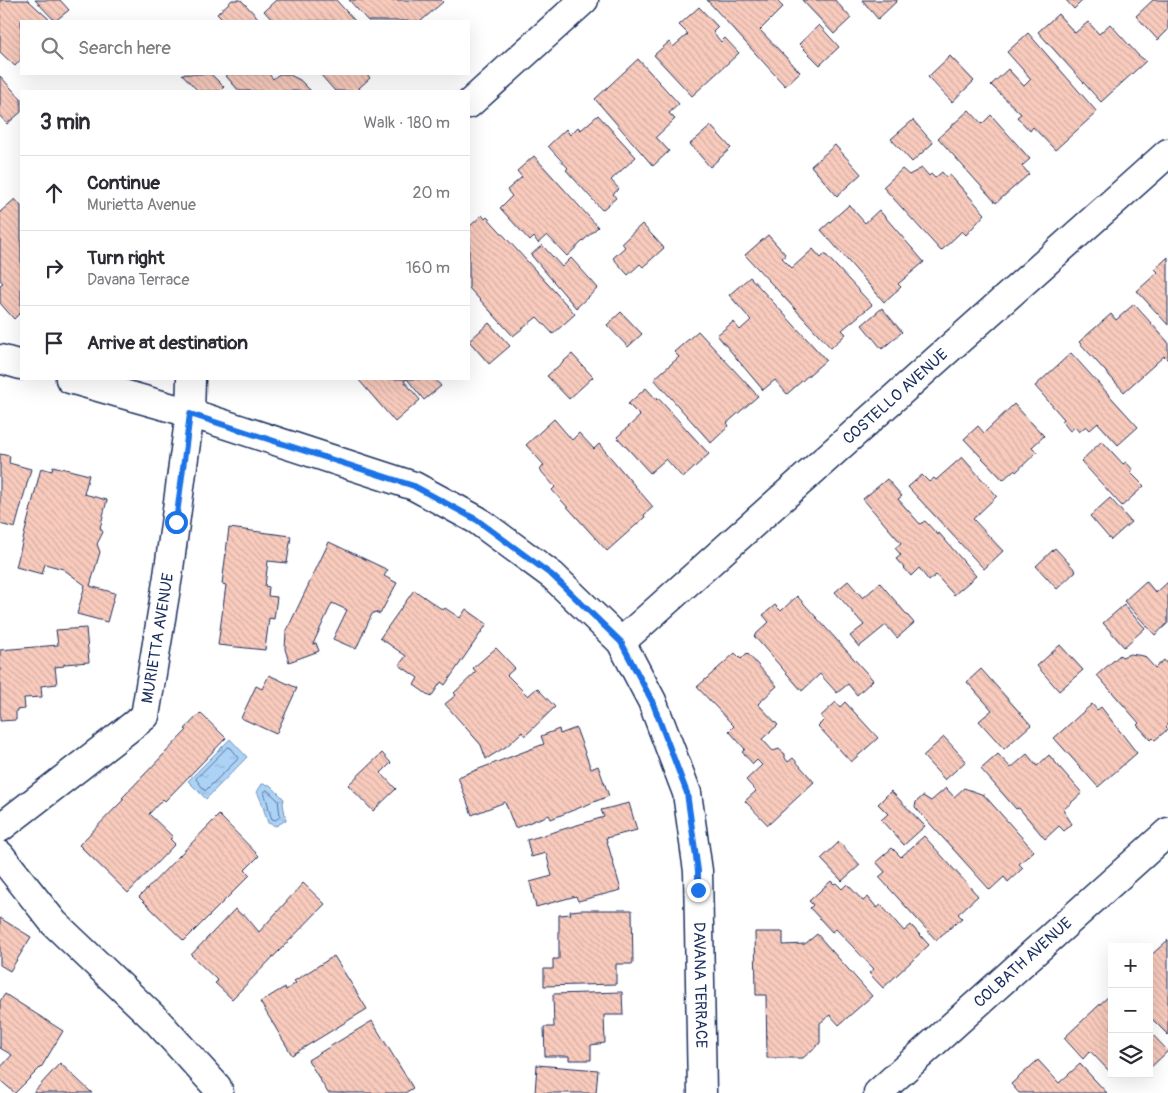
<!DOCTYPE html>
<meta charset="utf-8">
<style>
:root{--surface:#fff;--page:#f2f2f3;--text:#2b2b33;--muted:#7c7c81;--line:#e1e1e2}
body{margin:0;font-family:Pangolin,sans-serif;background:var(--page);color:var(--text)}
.controls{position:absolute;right:15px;bottom:15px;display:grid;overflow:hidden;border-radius:0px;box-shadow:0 5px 20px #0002}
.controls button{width:45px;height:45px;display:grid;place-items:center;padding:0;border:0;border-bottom:1px solid var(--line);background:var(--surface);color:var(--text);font:25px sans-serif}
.stop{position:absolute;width:15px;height:15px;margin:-11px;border:4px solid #1a73e8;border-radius:50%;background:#fff}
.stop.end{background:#1a73e8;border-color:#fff;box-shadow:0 1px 5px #0008}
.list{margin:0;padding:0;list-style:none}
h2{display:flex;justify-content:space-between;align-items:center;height:65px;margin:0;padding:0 20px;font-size:21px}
h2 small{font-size:16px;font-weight:400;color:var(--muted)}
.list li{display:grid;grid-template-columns:32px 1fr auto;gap:15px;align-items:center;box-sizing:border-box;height:75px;padding:0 20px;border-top:1px solid var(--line)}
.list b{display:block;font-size:19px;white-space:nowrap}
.list p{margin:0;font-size:16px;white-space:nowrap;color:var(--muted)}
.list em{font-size:16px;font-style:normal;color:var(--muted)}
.icon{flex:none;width:28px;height:28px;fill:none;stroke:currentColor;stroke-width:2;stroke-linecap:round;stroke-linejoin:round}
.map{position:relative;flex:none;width:1168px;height:1093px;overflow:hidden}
.search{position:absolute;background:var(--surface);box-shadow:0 5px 20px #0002;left:20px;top:20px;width:450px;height:55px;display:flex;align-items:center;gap:12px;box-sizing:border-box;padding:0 18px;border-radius:0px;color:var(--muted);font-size:19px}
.panel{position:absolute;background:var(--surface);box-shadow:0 5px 20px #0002;left:20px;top:90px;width:450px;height:290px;border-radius:0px}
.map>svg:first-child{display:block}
</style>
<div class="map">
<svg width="1168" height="1093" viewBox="0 0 1168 1093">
<defs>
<pattern id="water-ripples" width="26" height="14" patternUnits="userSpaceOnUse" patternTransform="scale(1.25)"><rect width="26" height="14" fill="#acd3f6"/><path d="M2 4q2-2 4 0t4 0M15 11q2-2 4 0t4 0" fill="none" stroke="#93b5d5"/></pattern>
<pattern id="building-back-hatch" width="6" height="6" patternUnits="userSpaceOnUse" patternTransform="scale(1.25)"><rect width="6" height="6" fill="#f9cbbd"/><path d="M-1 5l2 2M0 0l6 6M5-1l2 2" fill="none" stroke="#d5afa5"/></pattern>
</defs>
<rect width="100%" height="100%" fill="#fff"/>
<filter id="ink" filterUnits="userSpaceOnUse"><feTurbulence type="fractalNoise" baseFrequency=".02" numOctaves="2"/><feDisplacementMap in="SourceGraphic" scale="10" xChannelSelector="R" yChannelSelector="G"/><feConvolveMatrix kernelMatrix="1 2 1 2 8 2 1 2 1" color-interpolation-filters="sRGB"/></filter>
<g filter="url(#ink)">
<g fill="url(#water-ripples)" stroke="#7291b9">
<polygon points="230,739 247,757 206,799 188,781"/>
<path d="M262 784 270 785 284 799 283 804 286 820 276 826 268 823C264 812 263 803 257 792Z"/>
</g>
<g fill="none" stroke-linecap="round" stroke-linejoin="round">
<g stroke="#55719b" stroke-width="1">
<polygon points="228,747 231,748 239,758 205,791 196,779"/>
<path d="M267 790 278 800 280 816 276 820 272 819C268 810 269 804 264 793Z"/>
</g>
</g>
<g fill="url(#building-back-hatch)" stroke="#1b2f5e">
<polygon points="0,0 28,0 51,21 21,21 21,59 15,66 0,52"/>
<polygon points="35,0 60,0 69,10 55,21"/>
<polygon points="232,0 241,0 261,21 224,21 217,14"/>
<polygon points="276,0 336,0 355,21 273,21 264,11"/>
<polygon points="349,0 441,0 443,2 421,21 368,21"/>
<polygon points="707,0 776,0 783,7 760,30 800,72 785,86"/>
<polygon points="802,0 835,0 851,18 834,34"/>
<polygon points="862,0 897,0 897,1 878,19"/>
<polygon points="1066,0 1083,0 1074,9"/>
<polygon points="1153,0 1168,0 1168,30 1158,40 1136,16"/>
<polygon points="699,7 718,27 713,32 721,42 725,38 739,53 692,96 654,55 669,42 673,47 688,34 679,25"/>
<polygon points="1058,14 1075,33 1088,22 1099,34 1110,24 1138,55 1146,61 1101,102 1038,32"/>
<polygon points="819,25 839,47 820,65 799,44"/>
<polygon points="1028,33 1097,112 1055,150 1033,127 1030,131 1017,117 1021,114 991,85 1008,69 1024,86 1031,79 1007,52"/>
<polygon points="950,56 974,81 952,102 928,77"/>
<polygon points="638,59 679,104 669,113 675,119 656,137 669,151 653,166 595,99"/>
<polygon points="182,74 211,74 224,87 220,91 198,91"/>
<polygon points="229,74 269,74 273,79 279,74 288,74 300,80 311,91 239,91 226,76"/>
<polygon points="320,74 367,74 370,78 359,88 361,91 335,91"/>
<polygon points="0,76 21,99 21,112 7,124 0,116"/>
<polygon points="969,110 982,124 991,115 1030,159 1022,166 1029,174 996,203 938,138"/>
<polygon points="598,115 636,157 611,180 619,189 613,194 616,198 602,210 566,170 568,168 548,146 566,129 570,135 578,127 581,130"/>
<polygon points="913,120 933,143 912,162 891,139"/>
<polygon points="711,126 731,148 710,167 690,144"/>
<polygon points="835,145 861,174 837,196 811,166"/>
<polygon points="534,156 598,227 567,256 547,235 538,243 534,237 530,241 500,208 512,196 507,190 522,177 517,171"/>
<polygon points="922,168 929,176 931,174 935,178 942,172 946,177 949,174 985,214 966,235 962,231 941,251 883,187 902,169 909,175"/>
<polygon points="15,199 21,206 21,312 14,319 0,303 0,285 3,283 0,280 0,212"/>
<polygon points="849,205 865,223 879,210 924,262 898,284 901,287 884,302 821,230"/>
<polygon points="482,215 485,219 487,217 575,314 553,334 537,317 513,336 469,288 469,227"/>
<polygon points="642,224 664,248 643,267 640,264 628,275 613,258 625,247 622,243"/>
<polygon points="768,235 786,255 782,258 792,268 813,249 821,258 825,254 872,305 842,330 846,334 831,348 745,255"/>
<polygon points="542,245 562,267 571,258 598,288 576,308 531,255"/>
<polygon points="1168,257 1168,325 1137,291 1158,272 1155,269"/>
<polygon points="750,277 826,360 787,394 775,380 763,390 717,335 733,322 740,330 751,320 729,295"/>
<polygon points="1134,304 1168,342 1168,360 1164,356 1124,392 1079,342 1111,314 1116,320"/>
<polygon points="882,308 902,332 882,349 862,325"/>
<polygon points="621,312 642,334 628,347 607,325"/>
<polygon points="489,323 510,346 489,364 469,341"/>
<polygon points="698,331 758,396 727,423 729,426 711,443 654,379 679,357 674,352"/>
<polygon points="1071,353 1138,427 1118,445 1098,423 1090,430 1086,426 1079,432 1075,427 1070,431 1062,421 1064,419 1035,386"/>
<polygon points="572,354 593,377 569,399 547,376"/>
<polygon points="358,379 407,379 404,381 420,400 395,422"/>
<polygon points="407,379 435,379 441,386 424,400"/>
<polygon points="646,388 657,400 658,398 709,454 683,478 666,459 650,473 617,437 640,416 628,404"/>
<polygon points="1014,404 1044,436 1032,447 1037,452 1016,472 1014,470 1003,480 964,439 978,426 984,433"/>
<polygon points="554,419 572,440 579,433 594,449 599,444 653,507 644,515 645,517 607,551 552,490 555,487 540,470 544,465 526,445"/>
<polygon points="1102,441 1123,464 1126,462 1133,470 1130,472 1144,486 1122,506 1081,461"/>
<polygon points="0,454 10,456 9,463 31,469 15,528 0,524"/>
<polygon points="962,457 997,496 973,519 1003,551 984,569 908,487 922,475 929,482 934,478 936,480"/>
<polygon points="53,466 89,475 84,494 107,500 100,528 103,532 97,544 100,552 90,586 115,593 107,622 77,614 85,585 63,569 45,564 42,574 16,567 41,468 52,471"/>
<polygon points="887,479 902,496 898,499 920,524 925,521 938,535 939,533 976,576 954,595 936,575 929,581 919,568 911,576 896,559 901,555 895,548 901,543 863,499"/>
<polygon points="1110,498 1131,522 1111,540 1090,516"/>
<polygon points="229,528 291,536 287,563 268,561 265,586 269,587 268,596 277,597 274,619 269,618 265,650 218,645 226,585 222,584"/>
<polygon points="329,542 388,570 384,576 397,583 380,614 375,612 372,614 356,649 333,639 347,610 332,603 313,644 316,643 319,651 289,662 285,649 286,632"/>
<polygon points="1055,548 1076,571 1057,589 1036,566"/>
<polygon points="848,581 863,598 880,583 914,623 897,638 886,625 859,647 850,636 864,625 835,592"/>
<polygon points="1146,581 1156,593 1168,582 1168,623 1155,635 1124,601"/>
<polygon points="414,590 443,610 445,608 460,618 466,609 487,624 445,685 441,682 431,697 414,685 418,678 399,665 406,656 380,638"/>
<polygon points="797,596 873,680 857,695 848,684 837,693 820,674 802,691 754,636 769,622 763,615 775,605 781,611"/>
<polygon points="1124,605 1145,628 1124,647 1103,623"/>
<polygon points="86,628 89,662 64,664 64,666 55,667 57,684 41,686 42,697 24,698 25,709 16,710 16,720 0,721 0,650 58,645 56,630"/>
<polygon points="1060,645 1083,670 1059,691 1037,666"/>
<polygon points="496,648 515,668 507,675 528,696 537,688 555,707 525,736 522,732 507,746 486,759 481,745 445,704 456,695 454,693 476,672 473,668"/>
<polygon points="735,653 741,659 747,653 777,686 758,704 778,725 762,739 773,751 779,749 785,754 785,758 788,762 793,758 814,782 768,825 745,801 756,791 746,780 762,765 757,760 753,764 742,752 745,749 729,731 734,726 697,687"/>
<polygon points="1130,654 1144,656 1155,668 1164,660 1168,665 1168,725 1166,727 1168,729 1155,740 1153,738 1151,740 1137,725 1139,723 1097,675 1120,655 1122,657"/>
<polygon points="981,669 1031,725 1004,749 979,721 992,710 967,682"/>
<polygon points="269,675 297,688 276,734 241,718 256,686 262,689"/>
<polygon points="836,702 840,707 845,702 878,738 851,762 818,726 824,720 821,716"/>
<polygon points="1092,704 1097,710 1101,707 1137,753 1098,787 1054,738"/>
<polygon points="200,713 226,738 165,801 163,799 149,814 173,837 170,839 175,844 128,893 79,845 124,799 122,798 187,730 185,729"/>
<polygon points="576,728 591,769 598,766 609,796 551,819 549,815 515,828 505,802 472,815 458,777 544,744 541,736 559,729 560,734"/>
<polygon points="944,737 966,761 945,780 923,756"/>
<polygon points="382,753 391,763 381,773 396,789 373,811 348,785"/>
<polygon points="998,754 1011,768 1027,754 1037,766 1049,755 1082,793 1063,810 1072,824 1064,831 1059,826 1045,839 1019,808 1016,809 981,769"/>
<polygon points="946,788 954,797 964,788 984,795 1034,851 1019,864 1023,868 1008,882 1004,877 990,890 915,807 916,802 923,796 931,801"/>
<polygon points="891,791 925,826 904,845 881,820 888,814 878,804"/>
<polygon points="629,803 637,830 606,838 621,890 578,901 576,896 536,907 530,882 552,876 546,853 531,857 527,840 604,817 601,810"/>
<polygon points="219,815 259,856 245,870 250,875 184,941 139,897"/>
<polygon points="924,836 978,896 958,914 962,918 936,940 879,877 885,872 876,862 892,848 901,857"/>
<polygon points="839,842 860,865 842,881 821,859"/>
<polygon points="831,881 834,884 836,883 842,889 847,884 863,901 868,897 877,908 881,905 904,931 911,925 929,945 883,988 869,973 874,969 836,929 832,932 810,908 813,905 809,901"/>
<polygon points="303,883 325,904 232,999 215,983 218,981 191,955 235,909 243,916 244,914 259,932"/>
<polygon points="580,910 632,910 633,964 616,964 616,984 544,986 544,969 553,969 553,959 559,959 559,915 571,914 570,911"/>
<polygon points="0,918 31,937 10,971 0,965"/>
<polygon points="755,932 783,932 783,945 805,944 817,934 872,996 839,1025 830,1015 820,1023 820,1043 803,1058 767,1058 766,995 756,995"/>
<polygon points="1168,940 1168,1035 1149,1016 1149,957"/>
<polygon points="334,956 367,1009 292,1055 260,1002 285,987 286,990 296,983 294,981"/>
<polygon points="622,992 623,1015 604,1015 605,1043 591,1045 591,1060 569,1060 569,1056 545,1056 544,1027 554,1027 553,994"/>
<polygon points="1112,993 1112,1074 1090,1051 1083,1059 1064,1038"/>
<polygon points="5,994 63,1031 42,1066 15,1093 0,1080 0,1068 12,1055 0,1048 0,1001"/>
<polygon points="372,1021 413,1088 405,1093 328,1093 308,1060"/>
<polygon points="1149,1031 1168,1051 1149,1069"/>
<polygon points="1038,1060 1059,1083 1080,1064 1107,1093 1019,1093 1011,1084"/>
<polygon points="60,1063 92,1093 33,1093"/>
<polygon points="537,1065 598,1070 596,1093 535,1093"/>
</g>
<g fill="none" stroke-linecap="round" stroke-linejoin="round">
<defs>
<g id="minor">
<polyline points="469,104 584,0"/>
<polyline points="0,359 21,365"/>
<path id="s1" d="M70 379 190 413 414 486 477 520 553 576 621 642 652 701 687 793 698 871 702 1093"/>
<path id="s2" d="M621 642 1168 153"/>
<path id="s3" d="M0 828 145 716 168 576 190 413 191 379"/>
<polyline points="0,855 54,923 157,1021 217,1087 219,1093"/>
<path id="s4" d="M878 1093 1168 832"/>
</g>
</defs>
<use href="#minor" stroke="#1b2f5e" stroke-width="31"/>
<use href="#minor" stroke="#fff" stroke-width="28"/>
</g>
</g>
<g fill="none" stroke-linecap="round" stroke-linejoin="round" filter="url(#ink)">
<polyline stroke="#1a73e8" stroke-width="6" points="176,522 190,414 414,486 477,520 553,576 621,642 652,701 687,793 698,871 698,890"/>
</g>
<g text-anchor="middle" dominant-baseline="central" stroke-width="5" stroke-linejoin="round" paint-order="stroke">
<g font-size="16" fill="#1b2f5e" stroke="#fff">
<text stroke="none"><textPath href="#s2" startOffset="368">COSTELLO AVENUE</textPath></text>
<text stroke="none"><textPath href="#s3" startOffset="262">MURIETTA AVENUE</textPath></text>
<text stroke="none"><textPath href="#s4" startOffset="195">COLBATH AVENUE</textPath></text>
<text stroke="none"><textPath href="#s1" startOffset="979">DAVANA TERRACE</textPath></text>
</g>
</g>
</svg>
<div class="controls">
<button>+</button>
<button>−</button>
<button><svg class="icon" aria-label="layers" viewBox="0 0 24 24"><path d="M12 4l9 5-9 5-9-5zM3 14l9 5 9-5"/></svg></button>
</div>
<div class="stop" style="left:176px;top:522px"></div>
<div class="stop end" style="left:698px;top:890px"></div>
<div class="search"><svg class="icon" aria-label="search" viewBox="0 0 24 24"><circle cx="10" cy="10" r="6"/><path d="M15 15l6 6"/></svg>Search here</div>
<section class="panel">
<h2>3 min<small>Walk · 180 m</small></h2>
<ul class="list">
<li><svg class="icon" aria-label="ahead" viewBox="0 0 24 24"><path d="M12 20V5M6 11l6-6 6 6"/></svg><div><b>Continue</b><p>Murietta Avenue</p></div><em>20 m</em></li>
<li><svg class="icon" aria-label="right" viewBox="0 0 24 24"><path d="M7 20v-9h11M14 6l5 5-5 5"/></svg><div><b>Turn right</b><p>Davana Terrace</p></div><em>160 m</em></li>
<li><svg class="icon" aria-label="arrive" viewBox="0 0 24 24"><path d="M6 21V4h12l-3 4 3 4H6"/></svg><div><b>Arrive at destination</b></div></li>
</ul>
</section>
</div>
